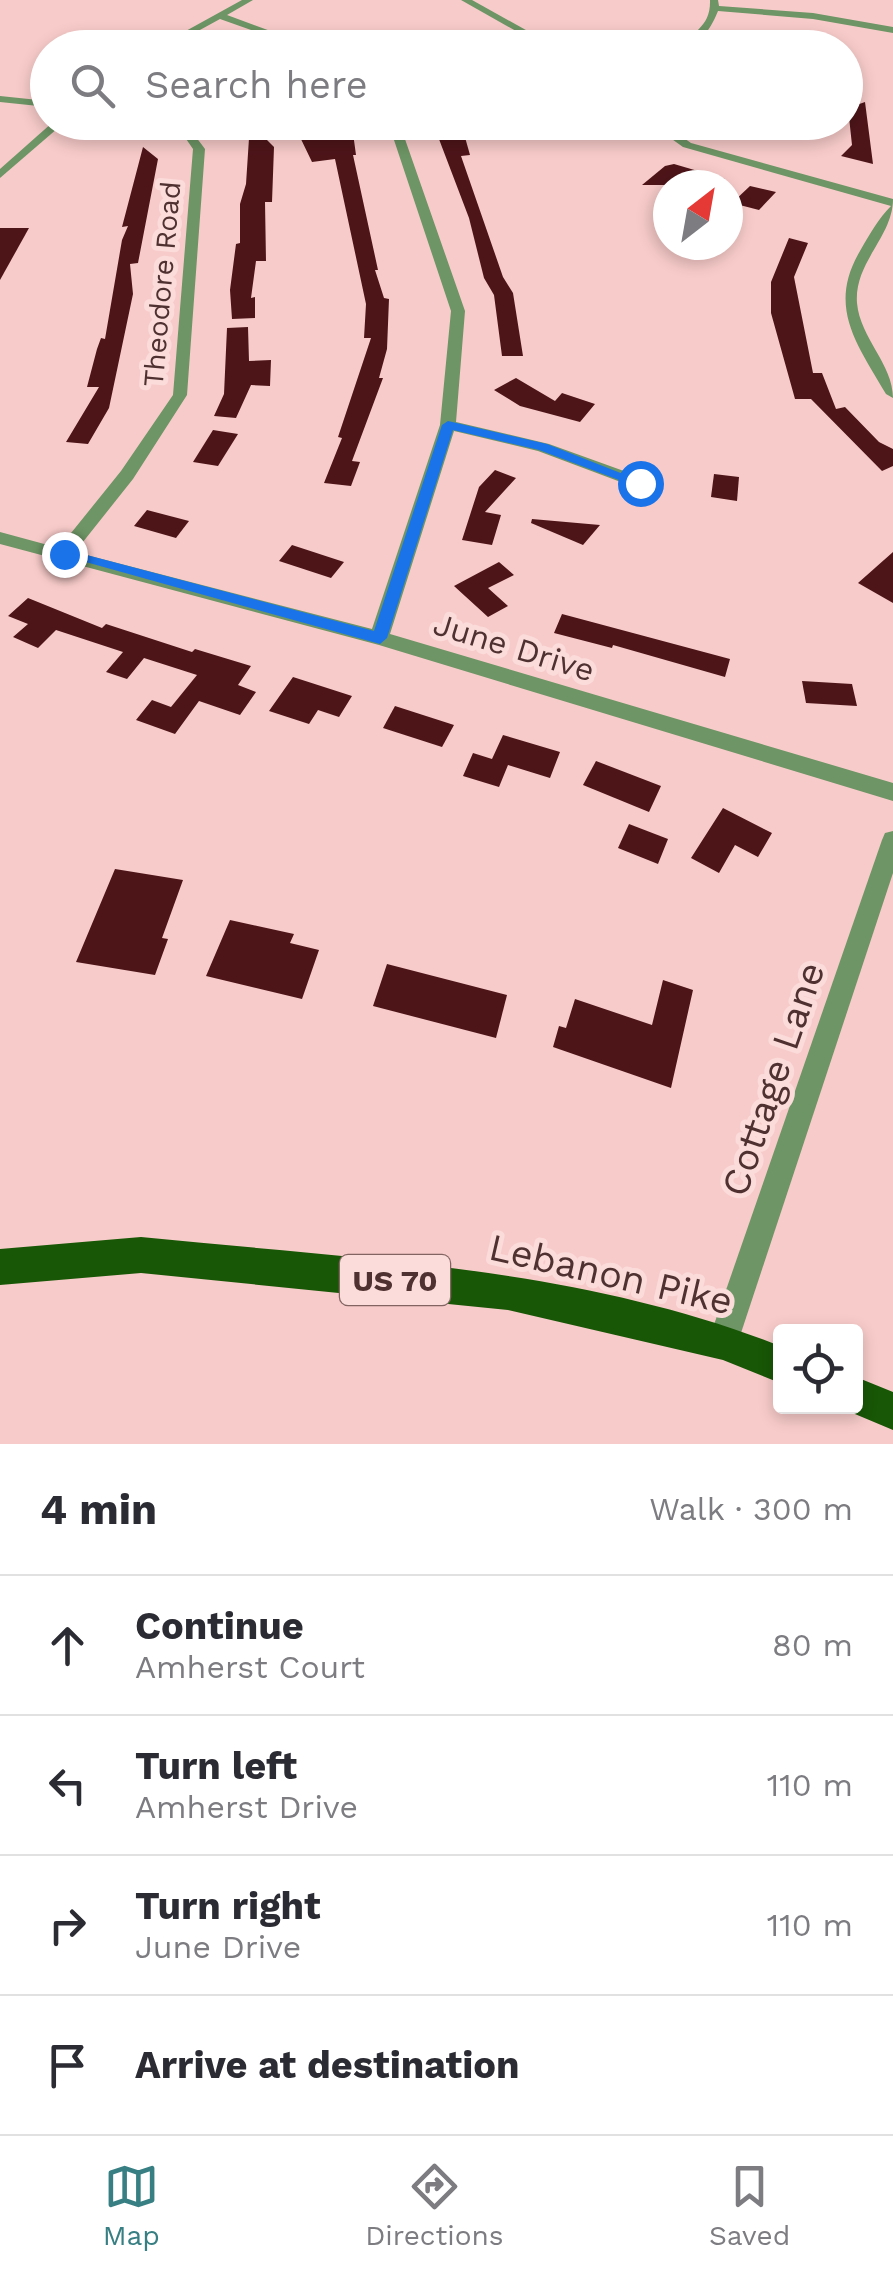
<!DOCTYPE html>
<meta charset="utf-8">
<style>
:root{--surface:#fff;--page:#f2f2f3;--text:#2b2b33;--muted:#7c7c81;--line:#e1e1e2;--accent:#377f83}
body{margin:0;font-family:"Work Sans",sans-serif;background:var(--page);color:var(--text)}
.controls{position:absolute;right:30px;bottom:30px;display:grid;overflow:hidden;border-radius:10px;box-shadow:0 5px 15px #0003}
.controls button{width:90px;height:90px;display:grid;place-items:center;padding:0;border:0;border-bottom:2px solid var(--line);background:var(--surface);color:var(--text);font:50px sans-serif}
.compass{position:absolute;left:653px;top:170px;width:90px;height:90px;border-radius:50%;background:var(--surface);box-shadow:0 5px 15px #0003;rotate:31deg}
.stop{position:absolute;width:30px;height:30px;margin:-22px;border:8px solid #1a73e8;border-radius:50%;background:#fff}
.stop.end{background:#1a73e8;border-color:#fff;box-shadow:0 2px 10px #0008}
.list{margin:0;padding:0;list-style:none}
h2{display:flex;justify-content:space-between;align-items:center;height:130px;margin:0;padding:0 40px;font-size:42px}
h2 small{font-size:32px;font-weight:400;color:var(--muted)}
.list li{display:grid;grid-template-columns:65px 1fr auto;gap:30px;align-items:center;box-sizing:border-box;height:140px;padding:0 40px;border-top:2px solid var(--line)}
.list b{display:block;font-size:38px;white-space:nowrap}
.list p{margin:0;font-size:32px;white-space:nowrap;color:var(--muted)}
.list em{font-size:32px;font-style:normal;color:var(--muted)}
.icon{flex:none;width:55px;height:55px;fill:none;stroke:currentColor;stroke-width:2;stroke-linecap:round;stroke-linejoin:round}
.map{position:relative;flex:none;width:893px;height:1444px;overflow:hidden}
.search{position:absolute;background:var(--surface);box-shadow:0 5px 15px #0003;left:30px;right:30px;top:30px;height:110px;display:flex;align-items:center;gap:25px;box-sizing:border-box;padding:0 35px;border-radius:55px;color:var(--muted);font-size:38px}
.sheet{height:690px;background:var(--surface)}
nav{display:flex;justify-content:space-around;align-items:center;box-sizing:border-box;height:140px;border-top:2px solid var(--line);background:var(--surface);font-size:28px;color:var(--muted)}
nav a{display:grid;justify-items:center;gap:5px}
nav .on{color:var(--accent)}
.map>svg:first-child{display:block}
</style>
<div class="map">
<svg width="893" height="1444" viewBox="0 0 893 1444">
<rect width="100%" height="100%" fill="#f7cbc9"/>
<g fill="#4e1519">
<polygon points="865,102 873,164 841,156 852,145 848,108"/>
<polygon points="250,123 274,147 272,202 265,202 266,261 256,261 251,298 255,297 255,318 232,319 230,290 236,244 240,243 240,204 246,184"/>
<polygon points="461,123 470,155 461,156 503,277 513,293 523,356 502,356 494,295 484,278 469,218 434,126"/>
<polygon points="353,133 356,155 353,155 378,270 375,270 384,298 389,299 387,349 379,378 383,378 352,461 360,462 351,486 324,483 342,438 338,437 371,338 364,338 366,304 335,159 312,162 299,135"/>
<polygon points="143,147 158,159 138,263 130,264 133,294 109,408 88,444 66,442 99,387 87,387 97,349 101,338 105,339 122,240 128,226 122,227"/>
<polygon points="674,164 725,179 724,185 642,185 665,166"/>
<polygon points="750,186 776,192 759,210 732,203"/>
<polygon points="0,228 29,228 0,280"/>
<polygon points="789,238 808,243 794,277 813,373 822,373 836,409 845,407 879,442 893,449 893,466 882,471 811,399 795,399 771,313 771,282"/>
<polygon points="248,327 249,361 271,360 270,386 251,385 236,418 214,416 224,394 227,328"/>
<polygon points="516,378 555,401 562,393 595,404 580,422 520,406 494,390"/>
<polygon points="213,430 238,434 218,466 193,462"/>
<polygon points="495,470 516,478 485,512 501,515 492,545 462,540 479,487"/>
<polygon points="714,474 739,477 737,501 711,497"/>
<polygon points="147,510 189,521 176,538 134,526"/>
<polygon points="532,519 600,525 583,545 531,523"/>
<polygon points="292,545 344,562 331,578 279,561"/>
<polygon points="893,552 893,603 858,583"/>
<polygon points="499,562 514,575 488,588 508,606 488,617 454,586"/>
<polygon points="28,598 102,628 106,624 192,652 195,649 251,666 238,685 256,692 240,715 199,701 175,734 136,720 152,700 171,707 197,675 144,658 127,679 106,672 123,652 56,630 38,648 13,637 28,624 8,616"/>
<polygon points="562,614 730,659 725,677 613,645 612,648 554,633"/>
<polygon points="293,677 352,696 339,717 318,710 309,724 269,711"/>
<polygon points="802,681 852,684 857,706 806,703"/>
<polygon points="395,706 454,725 442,747 383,728"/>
<polygon points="503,735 560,752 550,778 508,765 499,787 463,776 473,753 492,759"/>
<polygon points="596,761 661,786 649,812 583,785"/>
<polygon points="723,808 772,833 758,857 735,845 719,873 691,858"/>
<polygon points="629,824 668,839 658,864 618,848"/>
<polygon points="115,869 183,880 162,938 168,939 155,975 76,962"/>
<polygon points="230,920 294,934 290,943 319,950 302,999 206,976"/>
<polygon points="387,964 507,995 496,1038 373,1006"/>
<polygon points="663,980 693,990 671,1088 553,1047 559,1026 566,1028 575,999 652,1025"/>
</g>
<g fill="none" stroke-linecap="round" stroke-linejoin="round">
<g fill="#6d9565" fill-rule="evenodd">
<polygon points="242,0 253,0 227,15 317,48 302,48 220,19 167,48 155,48"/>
<polygon points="461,0 472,0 558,48 546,48"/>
<path d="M710 0H718L719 6 813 13 893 27V33L813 19 718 11C709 33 698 48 673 48 692 34 711 27 710 0Z"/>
<polygon points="0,96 48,101 48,107 0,102"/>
<polygon points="53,122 65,122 0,178 0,169"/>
<path d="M157 122C184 122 189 127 205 149L187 395 133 479 75 552 372 629 440 425 451 311 388 122H399L465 311 456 422 549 444 646 479 648 483 640 488 634 487 538 451 454 431 390 634 893 783V801L379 645 0 544V532L59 548 121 471 173 395 193 149 182 133Z"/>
<path d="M648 122H661L691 143 893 199C893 237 854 262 857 303 860 338 893 364 893 398L886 394C857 344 827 307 860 251 869 235 879 218 891 206L683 147Z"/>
<polygon points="893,831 893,873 738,1342 733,1352 723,1357 713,1352 708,1342 882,840 885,833"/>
</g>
<g fill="#185706" fill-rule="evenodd">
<path d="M141 1237C355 1259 578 1266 780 1346V1383L723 1360 508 1310 141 1273 0 1285V1249Z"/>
<polygon points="856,1377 893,1392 893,1430 843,1409 841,1406 856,1406"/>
</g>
</g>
<polygon fill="#1a73e8" points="448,421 547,444 646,483 635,486 539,450 453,430 387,638 380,644 57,554 64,549 374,631 442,425"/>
<g text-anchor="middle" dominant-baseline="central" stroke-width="10" stroke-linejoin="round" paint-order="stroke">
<g font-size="28" fill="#4e3130" stroke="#fbdcdb">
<text transform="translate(162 284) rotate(-85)">Theodore Road</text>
</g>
<rect fill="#fbdcdb" stroke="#826463" stroke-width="2.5" x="340" y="1255" width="110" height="50" rx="8"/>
<g font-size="30" font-weight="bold" fill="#4e3130">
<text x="395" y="1280">US 70</text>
</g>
<g font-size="32" fill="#4e3130" stroke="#fbdcdb">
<text transform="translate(514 647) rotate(17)">June Drive</text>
</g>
<g font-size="38" fill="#4e3130" stroke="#fbdcdb">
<text transform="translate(773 1079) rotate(-71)">Cottage Lane</text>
<text transform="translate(611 1274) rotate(13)">Lebanon Pike</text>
</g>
</g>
</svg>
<div class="controls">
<button><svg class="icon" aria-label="locate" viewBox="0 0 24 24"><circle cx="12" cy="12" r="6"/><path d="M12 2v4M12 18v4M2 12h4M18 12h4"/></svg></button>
</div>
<svg class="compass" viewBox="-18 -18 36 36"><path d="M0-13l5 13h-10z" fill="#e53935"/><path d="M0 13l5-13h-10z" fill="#7c7c81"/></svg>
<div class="stop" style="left:640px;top:483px"></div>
<div class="stop end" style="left:64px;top:554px"></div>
<div class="search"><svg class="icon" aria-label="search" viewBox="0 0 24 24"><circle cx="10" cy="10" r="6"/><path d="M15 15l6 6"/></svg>Search here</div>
</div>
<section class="sheet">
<h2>4 min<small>Walk · 300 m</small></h2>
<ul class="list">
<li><svg class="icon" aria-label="ahead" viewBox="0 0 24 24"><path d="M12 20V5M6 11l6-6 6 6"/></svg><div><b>Continue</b><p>Amherst Court</p></div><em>80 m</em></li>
<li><svg class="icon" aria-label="left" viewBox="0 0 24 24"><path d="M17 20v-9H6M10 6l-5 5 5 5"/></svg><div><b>Turn left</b><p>Amherst Drive</p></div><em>110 m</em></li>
<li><svg class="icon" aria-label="right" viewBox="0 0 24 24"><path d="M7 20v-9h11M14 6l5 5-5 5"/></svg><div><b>Turn right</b><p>June Drive</p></div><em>110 m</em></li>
<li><svg class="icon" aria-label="arrive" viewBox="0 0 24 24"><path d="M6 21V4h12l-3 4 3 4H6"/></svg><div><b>Arrive at destination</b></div></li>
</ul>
</section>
<nav>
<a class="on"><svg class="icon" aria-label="map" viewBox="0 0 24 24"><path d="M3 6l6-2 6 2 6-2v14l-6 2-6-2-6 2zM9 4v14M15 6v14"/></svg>Map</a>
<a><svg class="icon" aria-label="directions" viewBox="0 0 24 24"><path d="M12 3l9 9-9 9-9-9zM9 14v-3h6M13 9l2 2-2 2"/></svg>Directions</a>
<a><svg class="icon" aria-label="saved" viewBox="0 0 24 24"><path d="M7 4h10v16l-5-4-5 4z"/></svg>Saved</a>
</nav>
